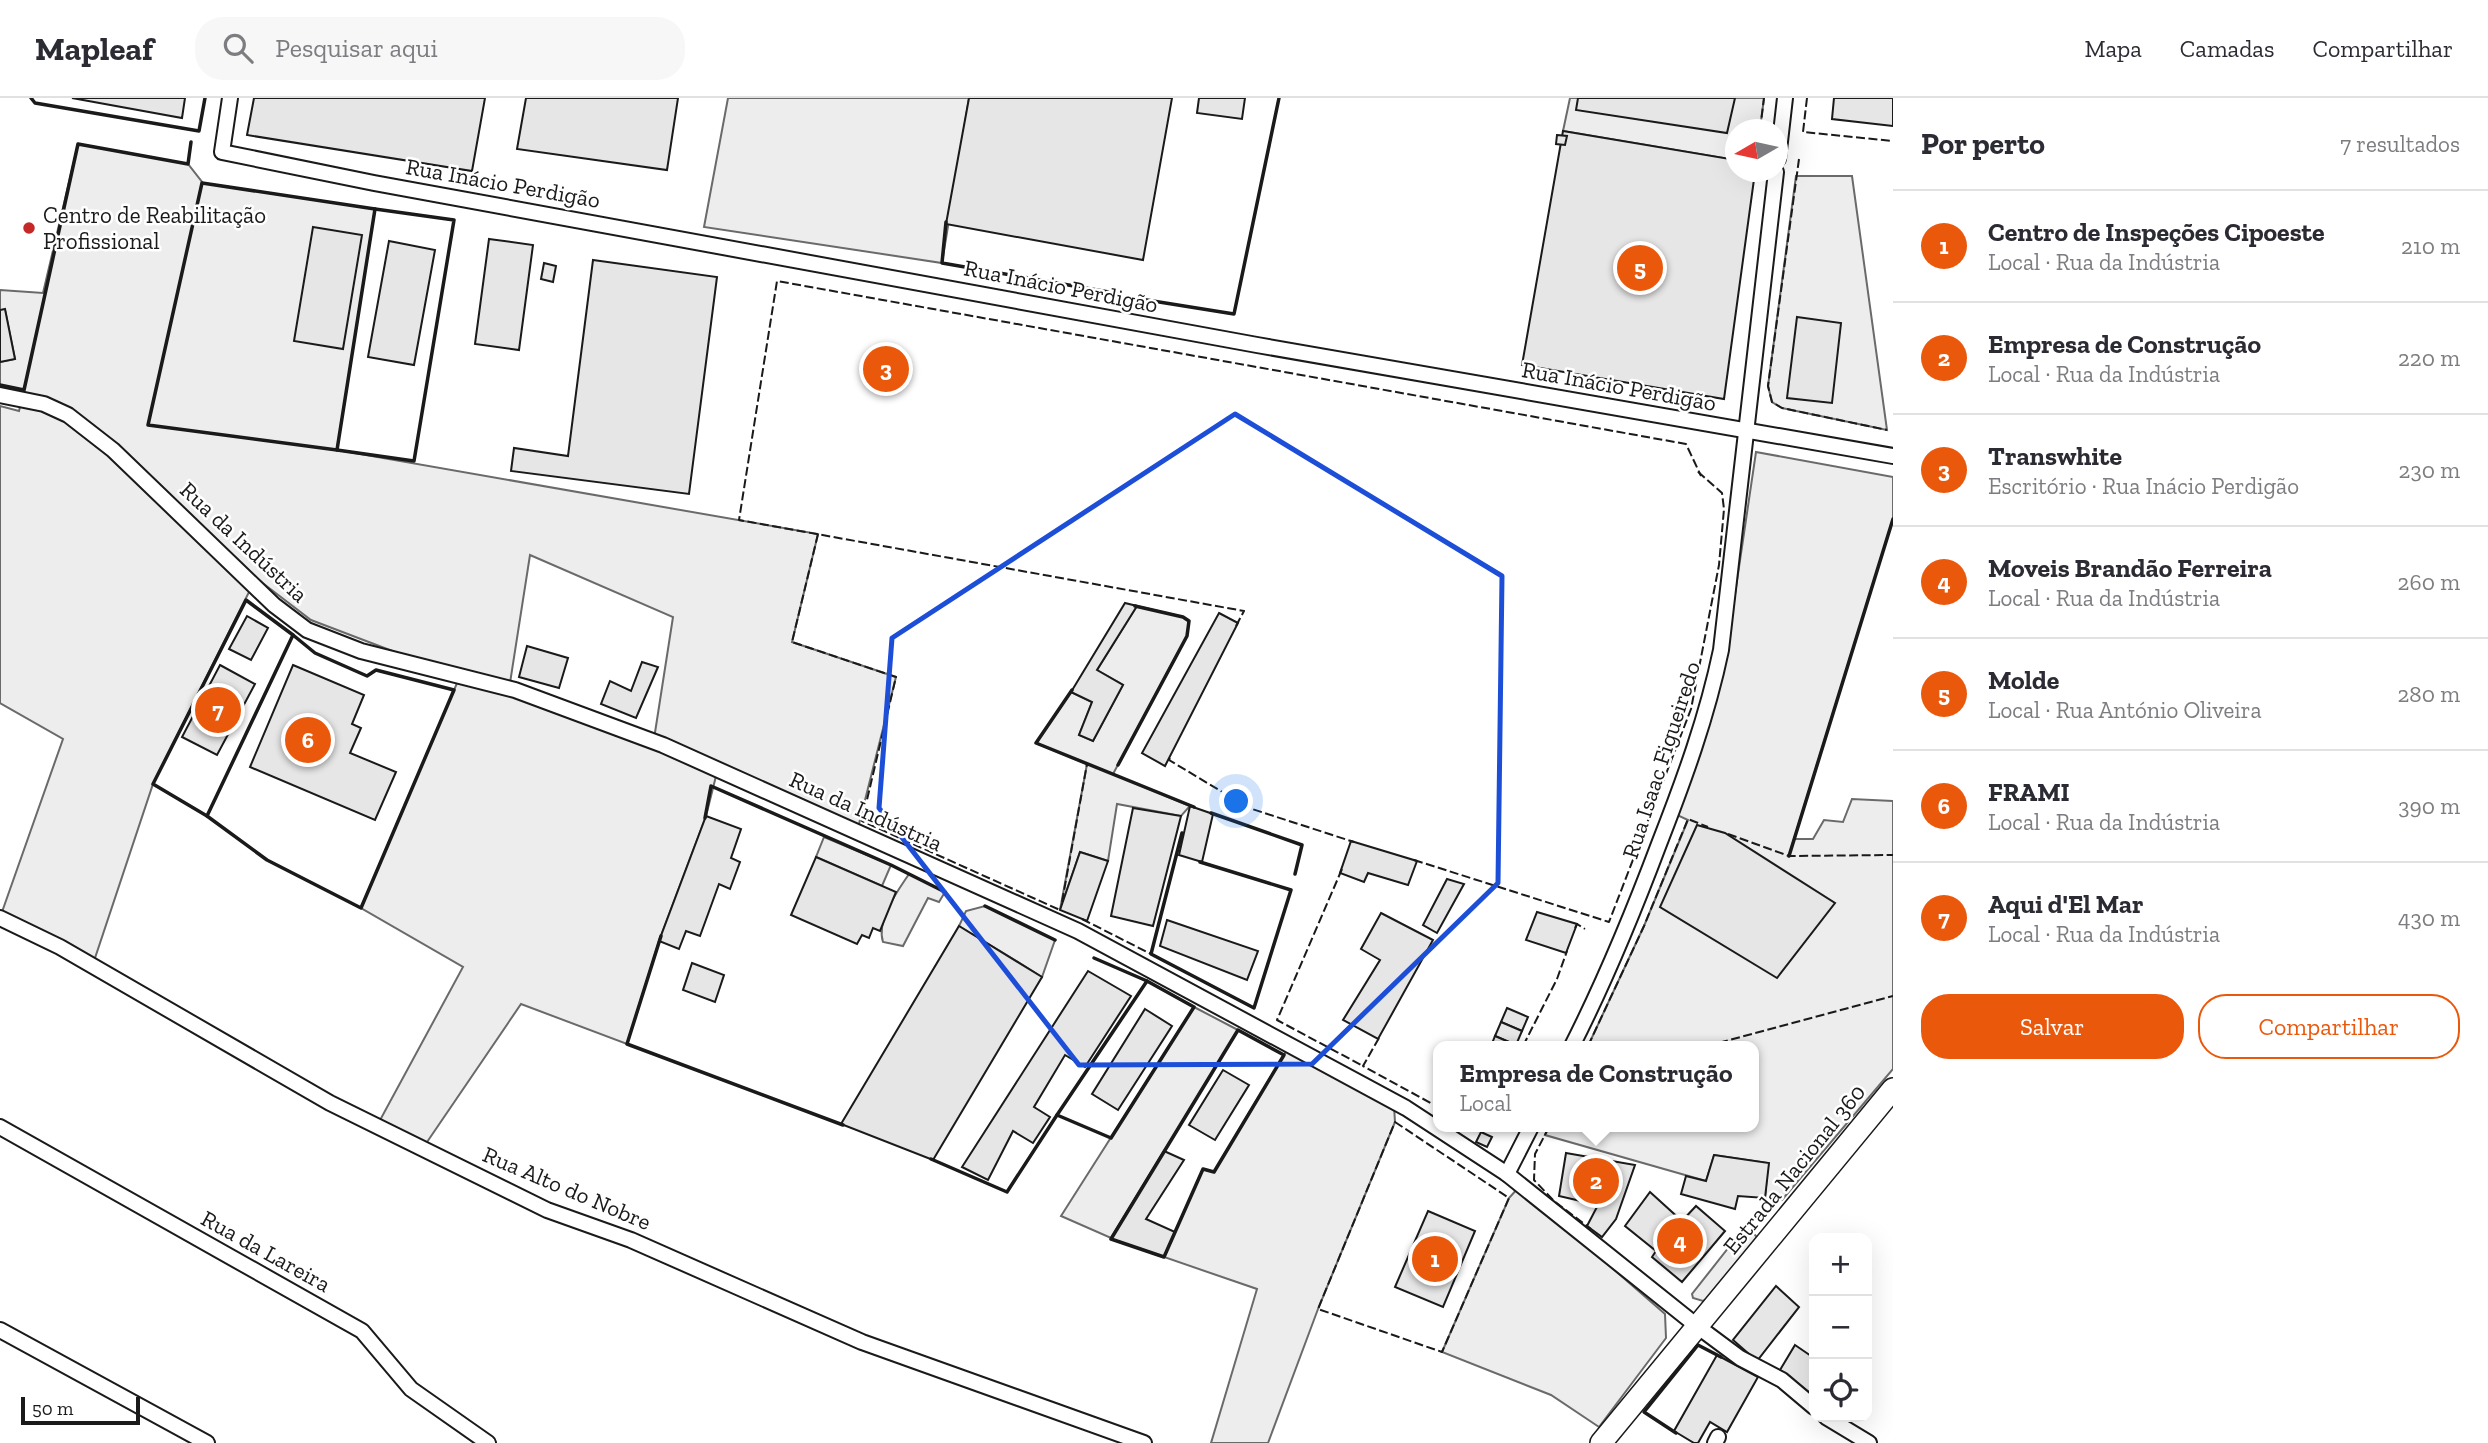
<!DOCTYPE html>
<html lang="pt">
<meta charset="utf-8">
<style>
:root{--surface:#fff;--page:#f7f7f7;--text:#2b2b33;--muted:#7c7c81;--line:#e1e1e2;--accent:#ea580c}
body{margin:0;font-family:"Zilla Slab",serif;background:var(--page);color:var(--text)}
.controls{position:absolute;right:21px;bottom:21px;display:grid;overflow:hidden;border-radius:14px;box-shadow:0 7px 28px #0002}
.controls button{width:63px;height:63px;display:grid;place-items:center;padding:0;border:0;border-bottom:2px solid var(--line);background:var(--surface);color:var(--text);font:35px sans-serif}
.compass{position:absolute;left:1725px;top:21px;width:63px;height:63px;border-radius:50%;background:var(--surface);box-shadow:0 7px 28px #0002;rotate:261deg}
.scale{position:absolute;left:21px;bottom:18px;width:119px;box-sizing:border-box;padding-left:7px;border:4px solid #1a1a1a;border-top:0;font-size:19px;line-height:24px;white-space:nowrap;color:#1a1a1a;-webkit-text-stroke:5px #fff;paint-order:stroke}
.you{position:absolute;left:1237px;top:704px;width:24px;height:24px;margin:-18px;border:5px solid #fff;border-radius:50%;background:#1a73e8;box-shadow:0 0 0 10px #1a73e833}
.badge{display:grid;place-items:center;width:46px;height:46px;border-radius:50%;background:var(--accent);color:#fff;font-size:23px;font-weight:700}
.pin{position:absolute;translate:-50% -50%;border:4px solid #fff;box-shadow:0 2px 7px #0006}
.popup{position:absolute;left:1433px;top:943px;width:326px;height:91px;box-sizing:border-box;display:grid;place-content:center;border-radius:14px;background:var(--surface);filter:drop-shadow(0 2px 5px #0005);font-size:23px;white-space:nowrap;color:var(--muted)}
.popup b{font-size:26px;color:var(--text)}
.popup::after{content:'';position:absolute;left:50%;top:100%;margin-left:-14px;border:14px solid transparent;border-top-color:var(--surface)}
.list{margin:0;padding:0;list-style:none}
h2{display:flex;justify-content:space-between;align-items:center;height:91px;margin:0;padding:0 28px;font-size:30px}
h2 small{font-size:23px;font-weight:400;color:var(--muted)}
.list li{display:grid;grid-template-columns:46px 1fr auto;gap:21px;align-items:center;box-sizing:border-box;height:112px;padding:0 28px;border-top:2px solid var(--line)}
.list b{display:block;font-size:26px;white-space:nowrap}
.list p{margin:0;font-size:23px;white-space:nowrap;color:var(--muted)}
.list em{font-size:23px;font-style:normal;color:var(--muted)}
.actions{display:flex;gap:14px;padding:21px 28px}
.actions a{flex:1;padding:16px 0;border:2px solid var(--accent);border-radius:28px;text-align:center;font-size:24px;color:var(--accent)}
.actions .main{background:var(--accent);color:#fff}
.icon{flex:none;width:38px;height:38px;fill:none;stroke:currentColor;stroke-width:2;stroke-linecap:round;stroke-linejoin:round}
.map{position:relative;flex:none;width:1893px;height:1345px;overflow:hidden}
header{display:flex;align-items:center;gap:42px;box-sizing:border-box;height:98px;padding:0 35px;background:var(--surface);border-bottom:2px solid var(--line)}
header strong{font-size:33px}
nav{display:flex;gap:38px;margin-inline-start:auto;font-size:24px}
.search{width:490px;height:63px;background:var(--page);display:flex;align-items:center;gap:18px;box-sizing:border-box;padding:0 24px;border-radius:28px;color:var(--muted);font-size:26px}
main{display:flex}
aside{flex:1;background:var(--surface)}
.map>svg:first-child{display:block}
</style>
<header>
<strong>Mapleaf</strong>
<div class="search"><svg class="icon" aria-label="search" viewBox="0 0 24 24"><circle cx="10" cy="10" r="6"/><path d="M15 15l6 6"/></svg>Pesquisar aqui</div>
<nav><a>Mapa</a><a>Camadas</a><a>Compartilhar</a></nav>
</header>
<main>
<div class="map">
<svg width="1893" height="1345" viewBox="0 0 1893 1345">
<rect width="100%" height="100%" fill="#fff"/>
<g fill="#ededed" stroke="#6a6a6a" stroke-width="2">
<polygon points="728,0 969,0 942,165 704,129"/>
<polygon points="1570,0 1764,0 1760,31 1736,32 1735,62 1563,33"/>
<polygon points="78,46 188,66 203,85 375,111 337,352 818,436 792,544 896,579 858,730 654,641 673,519 530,457 510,585 395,554 311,522 256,480 153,686 93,866 2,814 63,641 0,605 0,308 19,313 24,292 0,287 0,264 15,261 5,212 0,212 0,192 43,195"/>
<polygon points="1796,78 1852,78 1887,332 1782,310 1772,304 1768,288"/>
<polygon points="1756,354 1893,379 1893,421 1794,741 1813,741 1824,722 1843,724 1852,701 1893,703 1893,971 1782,1102 1765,1100 1768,1065 1714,1057 1706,1083 1545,1037 1549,1029 1754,1029 1754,948 1588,948 1644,828 1688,722 1677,717 1725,564"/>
<polygon points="1137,508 1183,519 1189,523 1187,538 1113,676 1190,708 1181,718 1117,706 1108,763 1080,754 1060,812 1087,666 1036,645 1071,594 1092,604 1079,637 1093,643 1123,587 1097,572"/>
<polygon points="460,578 717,674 706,718 659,843 627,946 521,906 425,1047 379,1024 463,869 361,810"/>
<polygon points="824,739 891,767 882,788 816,759"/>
<path d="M909 776 945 794 939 804 928 800 903 848 883 844C876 822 897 794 909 776Z"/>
<polygon points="985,808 1055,842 1042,879 959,828 966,813"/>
<polygon points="1194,909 1238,932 1111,1140 1061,1118"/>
<polygon points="1288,950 1394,1008 1395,1024 1318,1211 1268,1345 1211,1345 1257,1191 1164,1159 1203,1071 1214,1074"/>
<polygon points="1519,1089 1665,1216 1666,1240 1599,1329 1551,1297 1442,1254 1509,1100"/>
<polygon points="1750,1132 1757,1139 1709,1199 1703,1203 1693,1200 1692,1196 1740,1135"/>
</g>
<g fill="#e6e6e6" stroke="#1a1a1a" stroke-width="2">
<polygon points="72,0 185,0 182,20"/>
<polygon points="254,0 485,0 472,73 247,37"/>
<polygon points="526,0 678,0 667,72 517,51"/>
<polygon points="969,0 1172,0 1143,162 946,126"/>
<polygon points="1199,0 1245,0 1242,21 1197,15"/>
<polygon points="1578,0 1735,0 1727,35 1576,12"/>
<polygon points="1834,0 1893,0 1893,28 1832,21"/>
<polygon points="1563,33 1736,62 1736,74 1755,74 1724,301 1522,267"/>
<polygon points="1557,37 1567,38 1565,47 1556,46"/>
<polygon points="313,129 362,137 343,251 294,243"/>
<polygon points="489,141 533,147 519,252 475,246"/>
<polygon points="389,143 435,152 414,267 368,259"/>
<polygon points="593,162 717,179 689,396 511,373 514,350 568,358"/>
<polygon points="544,165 556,168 553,184 541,181"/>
<polygon points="5,211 15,261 0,264 0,212"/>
<polygon points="1797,219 1841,225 1832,305 1787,300"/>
<polygon points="1125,505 1137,508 1097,572 1123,587 1093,643 1079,637 1092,604 1071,594"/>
<polygon points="1219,515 1238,525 1165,668 1142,655"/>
<polygon points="247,518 268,530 251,562 229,551"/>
<polygon points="527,548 568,560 559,590 519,579"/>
<polygon points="642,564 658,569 636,620 601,606 610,583 631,593"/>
<polygon points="220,567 255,586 217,657 182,639"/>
<polygon points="293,567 364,597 352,626 361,630 350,655 396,674 375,722 250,669"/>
<polygon points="1190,708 1213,716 1202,764 1179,757"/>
<polygon points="1133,710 1181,718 1153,828 1111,818"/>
<polygon points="706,718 741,731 731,760 740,764 730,791 719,786 700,838 686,833 679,851 659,843"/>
<polygon points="1697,727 1725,735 1835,805 1777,880 1660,809"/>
<polygon points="1351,743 1417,763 1408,787 1368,775 1364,784 1340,775"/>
<polygon points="1080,754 1108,763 1087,823 1060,812"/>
<polygon points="816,759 896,794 880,833 873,830 869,840 862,837 857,846 791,817"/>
<polygon points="1447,781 1464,786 1437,835 1423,827"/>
<polygon points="1537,814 1577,826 1566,855 1526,842"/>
<polygon points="1381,815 1433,842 1378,941 1343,922 1380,862 1361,851"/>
<polygon points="1167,822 1258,853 1247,882 1160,848"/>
<polygon points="959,828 1042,879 933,1062 841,1026"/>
<polygon points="692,865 724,877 715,904 683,892"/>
<polygon points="1088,873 1131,898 1085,969 1065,957 1034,1009 1050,1019 1033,1045 1013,1033 988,1082 962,1069"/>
<polygon points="1507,910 1528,919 1522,933 1501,924"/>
<polygon points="1145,911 1172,928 1118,1012 1092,996"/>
<polygon points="1501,924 1522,933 1516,947 1495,938"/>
<polygon points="1495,938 1516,947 1515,948 1491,948"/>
<polygon points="1223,972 1249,987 1215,1042 1189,1027"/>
<polygon points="1481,1034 1492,1039 1487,1049 1476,1044"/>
<polygon points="1164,1053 1184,1062 1146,1121 1175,1134 1164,1159 1111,1141"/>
<polygon points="1566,1055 1635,1067 1616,1121 1602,1139 1587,1128 1598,1107 1559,1098"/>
<polygon points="1714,1057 1769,1065 1765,1100 1738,1098 1735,1111 1681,1096 1686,1078 1706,1083"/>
<polygon points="1650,1094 1682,1123 1696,1108 1725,1133 1682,1184 1652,1159 1656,1153 1625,1128"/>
<polygon points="1428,1113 1475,1133 1443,1209 1395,1189"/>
<polygon points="1776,1188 1799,1209 1757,1263 1733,1242"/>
<polygon points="1795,1247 1814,1260 1814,1298 1780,1272"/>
<polygon points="1717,1257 1758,1279 1727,1334 1710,1324 1698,1345 1694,1345 1674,1333"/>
</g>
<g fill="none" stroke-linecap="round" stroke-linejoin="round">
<defs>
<g id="minor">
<polyline points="230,0 222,54 374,85 1257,247 1893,358"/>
<polyline points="1778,61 1785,0"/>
<polyline points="0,297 44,306 68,317 113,352 274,507 307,532 361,553 515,592 663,647 1078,833 1406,1010 1507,1076 1697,1228 1740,1260 1782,1282 1814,1309"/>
<polyline points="0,820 60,849 330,1005 547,1112 631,1142 862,1244 1144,1345"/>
<path d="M1572 948C1605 883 1633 815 1659 746 1684 682 1707 619 1721 552L1776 74"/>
<polyline points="0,1029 362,1233 411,1291 488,1345"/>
<polyline points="1507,1076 1531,1029"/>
<polyline points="0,1232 207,1345"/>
<polyline points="1826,1319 1869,1345"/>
<polyline points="1715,1345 1718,1339"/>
</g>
<polyline id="secondary" points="1601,1345 1893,991"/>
</defs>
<use href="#minor" stroke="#1a1a1a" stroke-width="18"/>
<use href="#secondary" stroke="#1a1a1a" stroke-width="24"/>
<use href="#minor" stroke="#fff" stroke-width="14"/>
<use href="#secondary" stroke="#fff" stroke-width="21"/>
<g stroke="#1a1a1a" stroke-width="2" stroke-dasharray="9 3.5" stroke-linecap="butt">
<polyline points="1807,0 1803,34 1893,43"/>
<polyline points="1760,32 1764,0"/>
<polyline points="1799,61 1768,288 1772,304 1782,310 1887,332"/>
<polyline points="818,436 792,544 896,579 862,723 1060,812"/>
<polyline points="1236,528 1244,513 739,422 777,183 1686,346 1701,378"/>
<polyline points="1170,660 1169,662 1249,710 1354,744"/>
<polyline points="1728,736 1789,758 1893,757"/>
<polyline points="1414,762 1609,824 1691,611 1719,467 1724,411 1722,395 1696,372"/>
<polyline points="1342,771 1277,922 1363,968"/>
<polyline points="1062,804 1087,666"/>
<polyline points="1082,821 1151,856"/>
<polyline points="1575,830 1577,826 1585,831"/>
<polyline points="1379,940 1363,968 1438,1009"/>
<polyline points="1523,948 1557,881 1567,853"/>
<polyline points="1588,948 1644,828 1688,721 1708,729"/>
<polyline points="1707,948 1893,898"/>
<polygon points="1395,1024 1509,1100 1442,1254 1318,1211"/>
<polyline points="1471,1029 1480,1034 1483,1029"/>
<polyline points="1549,1029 1535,1056 1534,1082 1554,1103 1591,1131"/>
</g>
<g stroke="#1a1a1a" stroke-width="3.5">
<polyline points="31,0 35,5 199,33 205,0"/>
<polygon points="202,85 375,111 337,352 148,327"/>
<polyline points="946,124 942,165 1120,196"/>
<polyline points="1128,199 1234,216 1279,0"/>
<polyline points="0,287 24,292 78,46 188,66 191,44"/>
<polyline points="337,352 414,363 454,122 375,111"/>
<polygon points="293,537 315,555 367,578 376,572 454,592 361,810 267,762 207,718"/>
<polyline points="1072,592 1036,645 1194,709"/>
<polyline points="1118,667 1187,538 1189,523 1183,519 1135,508"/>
<polyline points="1211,715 1302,747 1295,776"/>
<polyline points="207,718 153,686 246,502 293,537"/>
<polyline points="705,720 711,688 891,767 945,794"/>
<polyline points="1182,735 1151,856 1254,910 1291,792 1200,764"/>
<polyline points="1789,758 1893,421"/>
<polyline points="985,808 1055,842"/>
<polyline points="661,838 627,946 843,1027"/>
<polyline points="1094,860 1147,883"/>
<polygon points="1147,883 1194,909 1111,1040 1057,1017"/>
<polygon points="1238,932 1284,957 1214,1074 1203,1071 1164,1159 1111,1141"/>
<polyline points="931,1061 1007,1094 1057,1017"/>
<polyline points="1676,1335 1644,1314 1698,1247 1721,1259"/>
</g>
</g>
<path fill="none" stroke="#1d4ed8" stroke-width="5" stroke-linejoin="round" d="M1235 316 1502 478 1498 785 1312 966 1079 967 879 710 892 540Z"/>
<circle fill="#c62828" stroke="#fff" stroke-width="2.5" cx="29" cy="130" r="7"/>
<g text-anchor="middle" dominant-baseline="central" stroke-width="5" stroke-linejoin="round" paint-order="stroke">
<g font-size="23" fill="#1a1a1a" stroke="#fff">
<text transform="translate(503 85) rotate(10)">Rua Inácio Perdigão</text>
<text transform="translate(1061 188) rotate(11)">Rua Inácio Perdigão</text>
<text transform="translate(1619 288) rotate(10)">Rua Inácio Perdigão</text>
<text transform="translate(244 444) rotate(43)">Rua da Indústria</text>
<text transform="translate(1661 662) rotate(-72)">Rua Isaac Figueiredo</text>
<text transform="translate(866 713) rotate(24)">Rua da Indústria</text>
<text transform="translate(1794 1071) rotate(-51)">Estrada Nacional 360</text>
<text transform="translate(567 1090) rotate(23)">Rua Alto do Nobre</text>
<text transform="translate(266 1153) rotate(29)">Rua da Lareira</text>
</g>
<g font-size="23" fill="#1a1a1a" stroke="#fff" text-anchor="start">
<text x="43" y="117">Centro de Reabilitação<tspan x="43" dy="26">Profissional</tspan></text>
</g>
</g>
</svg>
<div class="controls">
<button>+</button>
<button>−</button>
<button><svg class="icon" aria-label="locate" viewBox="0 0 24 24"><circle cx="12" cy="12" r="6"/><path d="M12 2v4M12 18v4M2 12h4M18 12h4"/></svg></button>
</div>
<svg class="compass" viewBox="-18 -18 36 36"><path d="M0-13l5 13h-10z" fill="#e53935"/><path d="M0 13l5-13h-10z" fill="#7c7c81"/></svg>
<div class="scale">50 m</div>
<div class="you"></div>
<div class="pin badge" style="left:1435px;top:1161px">1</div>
<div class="pin badge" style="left:1596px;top:1083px">2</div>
<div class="popup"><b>Empresa de Construção</b>Local</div>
<div class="pin badge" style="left:886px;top:271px">3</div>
<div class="pin badge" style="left:1680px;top:1143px">4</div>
<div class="pin badge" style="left:1640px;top:170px">5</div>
<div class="pin badge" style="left:308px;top:642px">6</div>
<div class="pin badge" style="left:218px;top:612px">7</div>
</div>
<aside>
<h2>Por perto<small>7 resultados</small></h2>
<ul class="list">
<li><span class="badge">1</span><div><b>Centro de Inspeções Cipoeste</b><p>Local · Rua da Indústria</p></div><em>210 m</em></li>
<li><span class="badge">2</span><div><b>Empresa de Construção</b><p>Local · Rua da Indústria</p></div><em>220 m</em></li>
<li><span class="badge">3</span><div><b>Transwhite</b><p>Escritório · Rua Inácio Perdigão</p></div><em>230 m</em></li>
<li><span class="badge">4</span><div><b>Moveis Brandão Ferreira</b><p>Local · Rua da Indústria</p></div><em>260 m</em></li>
<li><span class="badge">5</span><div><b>Molde</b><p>Local · Rua António Oliveira</p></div><em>280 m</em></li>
<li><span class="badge">6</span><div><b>FRAMI</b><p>Local · Rua da Indústria</p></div><em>390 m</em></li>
<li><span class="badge">7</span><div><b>Aqui d'El Mar</b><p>Local · Rua da Indústria</p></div><em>430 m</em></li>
</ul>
<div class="actions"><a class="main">Salvar</a><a>Compartilhar</a></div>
</aside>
</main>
